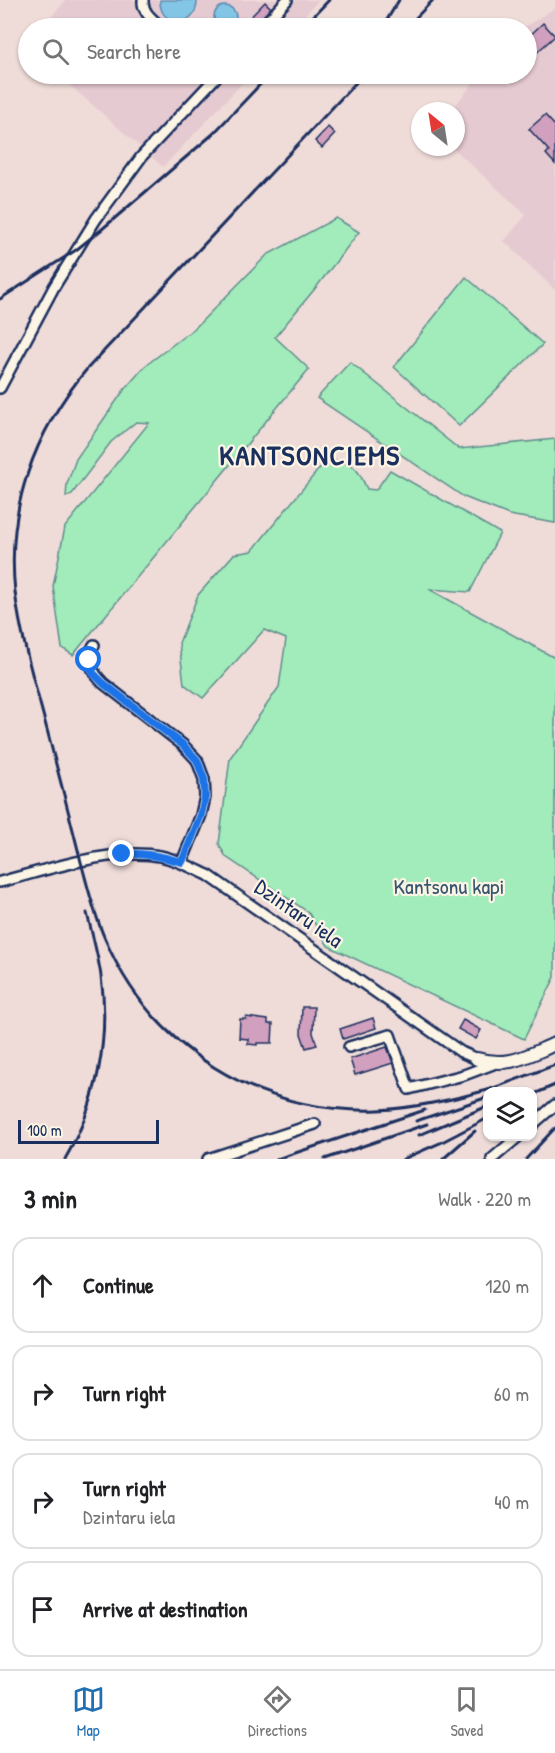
<!DOCTYPE html>
<meta charset="utf-8">
<style>
:root{--surface:#fff;--page:#f2f2f2;--text:#202124;--muted:#757577;--line:#e0e0e0;--accent:#1f6fb2}
body{margin:0;font-family:"Patrick Hand",sans-serif;background:var(--page);color:var(--text)}
.controls{position:absolute;right:18px;bottom:18px;display:grid;overflow:hidden;border-radius:12px;box-shadow:0 2px 4px #0004}
.controls button{width:54px;height:54px;display:grid;place-items:center;padding:0;border:0;border-bottom:2px solid var(--line);background:var(--surface);color:var(--text);font:30px sans-serif}
.compass{position:absolute;left:411px;top:102px;width:54px;height:54px;border-radius:50%;background:var(--surface);box-shadow:0 2px 4px #0004;rotate:330deg}
.scale{position:absolute;left:18px;bottom:15px;width:141px;box-sizing:border-box;padding-left:6px;border:3px solid #1b2f5e;border-top:0;font-size:16px;line-height:21px;white-space:nowrap;color:#1b2f5e;-webkit-text-stroke:4px #fcf5e5;paint-order:stroke}
.stop{position:absolute;width:18px;height:18px;margin:-14px;border:4px solid #1a73e8;border-radius:50%;background:#fff}
.stop.end{background:#1a73e8;border-color:#fff;box-shadow:0 2px 6px #0008}
.list{margin:0;padding:0;list-style:none}
h2{display:flex;justify-content:space-between;align-items:center;height:78px;margin:0;padding:0 24px;font-size:26px}
h2 small{font-size:20px;font-weight:400;color:var(--muted)}
.list li{display:grid;grid-template-columns:39px 1fr auto;gap:18px;align-items:center;box-sizing:border-box;height:96px;margin:0 12px 12px;padding:0 12px;border:2px solid var(--line);border-radius:18px}
.list b{display:block;font-size:22px;white-space:nowrap}
.list p{margin:0;font-size:20px;white-space:nowrap;color:var(--muted)}
.list em{font-size:20px;font-style:normal;color:var(--muted)}
.icon{flex:none;width:33px;height:33px;fill:none;stroke:currentColor;stroke-width:2;stroke-linecap:round;stroke-linejoin:round}
.map{position:relative;flex:none;width:555px;height:1159px;overflow:hidden}
.search{position:absolute;background:var(--surface);box-shadow:0 2px 4px #0004;left:18px;right:18px;top:18px;height:66px;display:flex;align-items:center;gap:15px;box-sizing:border-box;padding:0 21px;border-radius:33px;color:var(--muted);font-size:22px}
.sheet{height:510px;background:var(--surface)}
nav{display:flex;justify-content:space-around;align-items:center;box-sizing:border-box;height:84px;border-top:2px solid var(--line);background:var(--surface);font-size:16px;color:var(--muted)}
nav a{display:grid;justify-items:center;gap:3px}
nav .on{color:var(--accent)}
.map>svg:first-child{display:block}
</style>
<div class="map">
<svg width="555" height="1159" viewBox="0 0 555 1159">
<rect width="100%" height="100%" fill="#efdcd9"/>
<filter id="ink" filterUnits="userSpaceOnUse"><feTurbulence type="fractalNoise" baseFrequency=".0167" numOctaves="2"/><feDisplacementMap in="SourceGraphic" scale="12" xChannelSelector="R" yChannelSelector="G"/><feConvolveMatrix kernelMatrix="1 2 1 2 8 2 1 2 1" color-interpolation-filters="sRGB"/></filter>
<g filter="url(#ink)">
<g fill="#e6cad1">
<polygon points="66,0 319,0 293,28 41,28"/>
<polygon points="555,8 555,290 504,241 526,215 452,147 456,147 456,111 450,111 481,74 526,74 526,28 523,28"/>
<polygon points="57,74 251,74 163,167"/>
</g>
<g fill="#a2ebba" stroke="#5e8d8c" stroke-width="1.5">
<polygon points="336,218 359,232 318,285 275,337 309,369 73,655 62,648 53,586 65,527 149,423 136,422 111,442 72,494 66,497 67,484 76,459 124,390 145,366 196,327 267,255"/>
<polygon points="466,277 543,344 459,426 394,367"/>
<polygon points="350,362 459,449 555,439 555,523 509,515 464,497 317,398"/>
<path d="M327 459C354 463 356 465 367 489L376 490 390 470 500 533 470 592 429 589 555 658V977L524 1039 328 946 308 912 226 857 219 844 230 758 279 687 286 639 264 630 203 698 184 684 179 643 198 595 234 554 252 551Z"/>
</g>
<g fill="#83c5e4" stroke="#5989ae" stroke-width="1.5">
<path d="M160 0H197C198 29 159 29 160 0Z"/>
<circle cx="225" cy="17" r="11"/>
</g>
<g fill="#d1a0be" stroke="#1b2f5e" stroke-width="1.5">
<polygon points="265,2 271,8 251,28 240,28"/>
<polygon points="284,16 298,28 273,28"/>
<polygon points="543,23 555,36 535,54 526,45 526,39"/>
<polygon points="545,115 555,126 555,164 546,154 549,151 529,129"/>
<polygon points="328,127 335,134 322,148 315,141"/>
<polygon points="302,1007 314,1007 313,1033 317,1045 306,1048 301,1034"/>
<polygon points="246,1017 268,1020 268,1024 273,1024 272,1043 257,1043 257,1045 248,1044 248,1039 239,1038 240,1019 246,1019"/>
<polygon points="373,1018 376,1028 343,1039 340,1029"/>
<polygon points="463,1020 481,1030 476,1039 458,1029"/>
<polygon points="387,1047 393,1063 355,1075 350,1059"/>
</g>
<g fill="none" stroke-linecap="round" stroke-linejoin="round">
<defs>
<g id="minor">
<path d="M143 0C142 13 154 20 162 28"/>
<polyline points="261,28 287,0"/>
<polyline points="0,388 54,287 96,219 142,156 219,74"/>
<path d="M94 645C85 660 92 672 103 683L183 745 197 760 204 779 205 797 201 815 182 862"/>
<path d="M0 882C47 870 113 847 160 856 177 859 192 868 208 875L461 1052 477 1059"/>
<polyline points="349,1047 390,1035 409,1089 464,1075 493,1064"/>
<polyline points="532,1125 555,1105"/>
<polyline points="208,1159 315,1124"/>
<polyline points="492,1159 519,1136"/>
</g>
<path id="tertiary" d="M477 1059C509 1068 526 1056 555 1044"/>
</defs>
<use href="#minor" stroke="#1b2f5e" stroke-width="14"/>
<use href="#tertiary" stroke="#1b2f5e" stroke-width="16"/>
<use href="#minor" stroke="#fcf5e5" stroke-width="9"/>
<use href="#tertiary" stroke="#fcf5e5" stroke-width="12"/>
<g stroke="#1b2f5e" stroke-width="3">
<polyline points="302,28 329,0"/>
<polyline points="382,28 399,0"/>
<polyline points="406,28 433,0"/>
<path d="M364 74 87 369C34 432 6 509 15 592 22 646 40 700 53 753 63 790 72 826 81 862 88 888 94 914 105 939 152 1049 258 1114 378 1110 418 1108 460 1098 498 1087"/>
<polyline points="0,299 76,250 101,230 213,134 270,74"/>
<polyline points="491,1089 555,1065"/>
<polyline points="519,1092 522,1090"/>
<polyline points="532,1095 555,1085"/>
<polyline points="416,1121 488,1097"/>
<polyline points="419,1135 488,1106"/>
<path d="M65 1159C97 1104 110 1040 101 976 98 955 92 934 87 913"/>
<polyline points="277,1159 425,1110"/>
<polyline points="325,1159 427,1124"/>
<polyline points="403,1159 442,1142 488,1118"/>
<polyline points="443,1159 475,1131"/>
<polyline points="526,1159 555,1128"/>
</g>
</g>
</g>
<g fill="none" stroke-linecap="round" stroke-linejoin="round" filter="url(#ink)">
<path stroke="#1a73e8" stroke-width="8" d="M89 660 93 673 103 683 183 745 197 760 204 779 205 797 201 815 182 862C161 856 143 853 122 854"/>
</g>
<g text-anchor="middle" dominant-baseline="central" stroke-width="4.5" stroke-linejoin="round" paint-order="stroke">
<g font-size="22" fill="#365570" stroke="#fcf5e5">
<text x="449" y="886">Kantsonu kapi</text>
</g>
<g font-size="22" fill="#1b2f5e" stroke="#fcf5e5">
<text transform="translate(299 913) rotate(35)">Dzintaru iela</text>
</g>
<g font-size="28" font-weight="bold" letter-spacing="1.5" fill="#1b2f5e" stroke="#fcf5e5">
<text x="310" y="455">KANTSONCIEMS</text>
</g>
</g>
</svg>
<div class="controls">
<button><svg class="icon" aria-label="layers" viewBox="0 0 24 24"><path d="M12 4l9 5-9 5-9-5zM3 14l9 5 9-5"/></svg></button>
</div>
<svg class="compass" viewBox="-18 -18 36 36"><path d="M0-13l5 13h-10z" fill="#e53935"/><path d="M0 13l5-13h-10z" fill="#757577"/></svg>
<div class="scale">100 m</div>
<div class="stop" style="left:89px;top:660px"></div>
<div class="stop end" style="left:122px;top:854px"></div>
<div class="search"><svg class="icon" aria-label="search" viewBox="0 0 24 24"><circle cx="10" cy="10" r="6"/><path d="M15 15l6 6"/></svg>Search here</div>
</div>
<section class="sheet">
<h2>3 min<small>Walk · 220 m</small></h2>
<ul class="list">
<li><svg class="icon" aria-label="ahead" viewBox="0 0 24 24"><path d="M12 20V5M6 11l6-6 6 6"/></svg><div><b>Continue</b></div><em>120 m</em></li>
<li><svg class="icon" aria-label="right" viewBox="0 0 24 24"><path d="M7 20v-9h11M14 6l5 5-5 5"/></svg><div><b>Turn right</b></div><em>60 m</em></li>
<li><svg class="icon" aria-label="right" viewBox="0 0 24 24"><path d="M7 20v-9h11M14 6l5 5-5 5"/></svg><div><b>Turn right</b><p>Dzintaru iela</p></div><em>40 m</em></li>
<li><svg class="icon" aria-label="arrive" viewBox="0 0 24 24"><path d="M6 21V4h12l-3 4 3 4H6"/></svg><div><b>Arrive at destination</b></div></li>
</ul>
</section>
<nav>
<a class="on"><svg class="icon" aria-label="map" viewBox="0 0 24 24"><path d="M3 6l6-2 6 2 6-2v14l-6 2-6-2-6 2zM9 4v14M15 6v14"/></svg>Map</a>
<a><svg class="icon" aria-label="directions" viewBox="0 0 24 24"><path d="M12 3l9 9-9 9-9-9zM9 14v-3h6M13 9l2 2-2 2"/></svg>Directions</a>
<a><svg class="icon" aria-label="saved" viewBox="0 0 24 24"><path d="M7 4h10v16l-5-4-5 4z"/></svg>Saved</a>
</nav>
